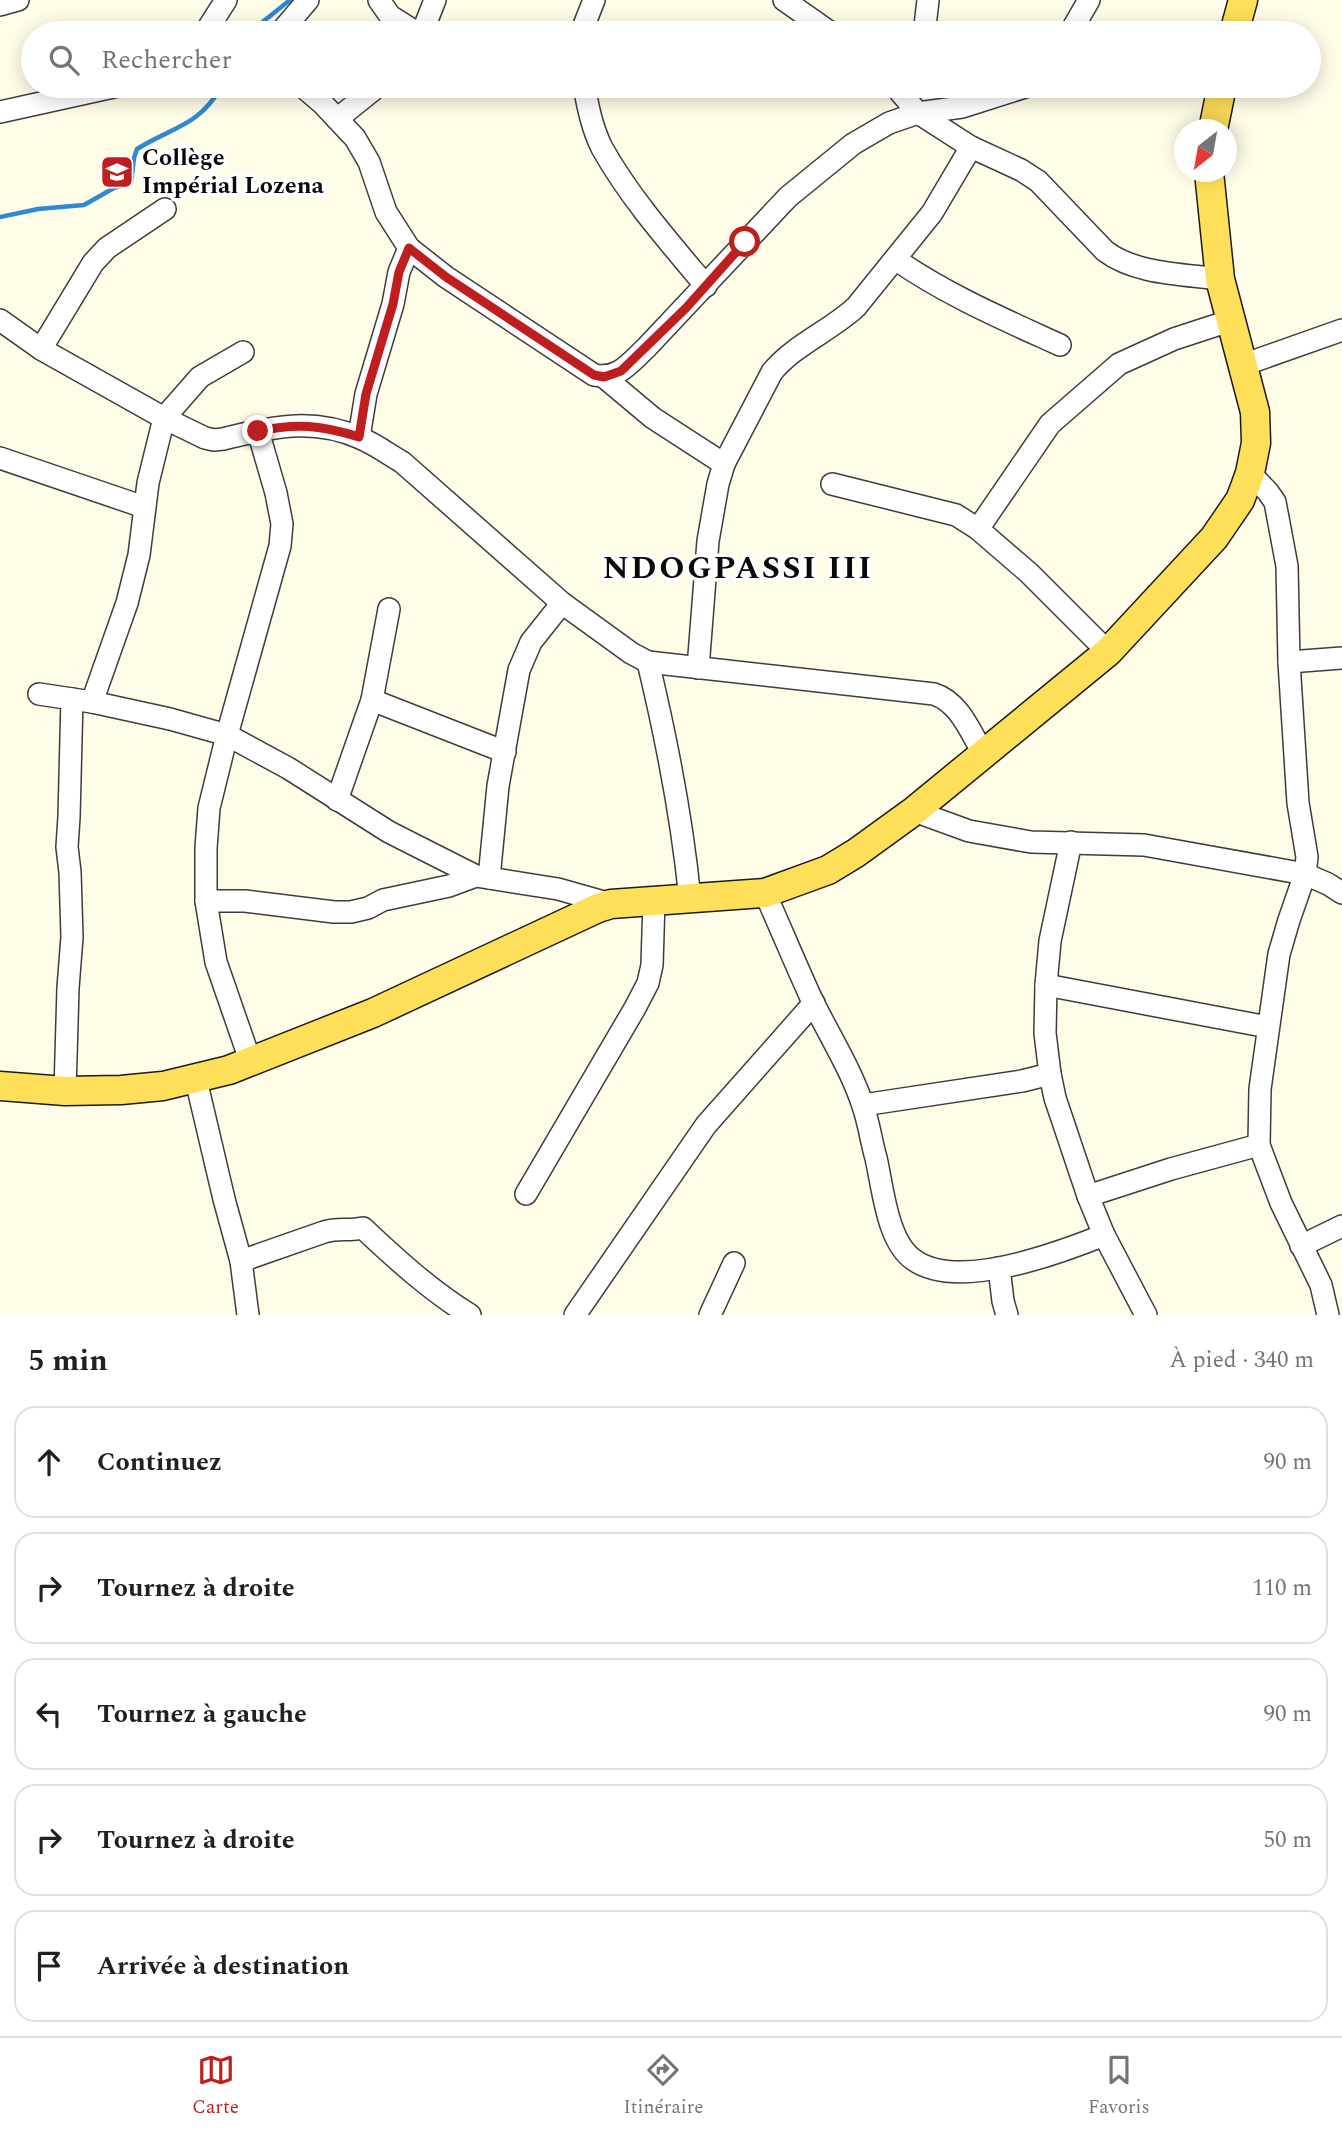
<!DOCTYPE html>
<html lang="fr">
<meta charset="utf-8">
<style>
:root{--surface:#fff;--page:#f6f6f6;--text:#202124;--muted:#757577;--line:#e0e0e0;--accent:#be1f1e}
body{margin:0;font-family:Spectral,serif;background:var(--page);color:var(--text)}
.compass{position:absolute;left:1174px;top:119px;width:63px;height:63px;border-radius:50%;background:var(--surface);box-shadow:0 4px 18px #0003;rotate:211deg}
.stop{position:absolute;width:21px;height:21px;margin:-16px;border:5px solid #be1f1e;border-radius:50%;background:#fff}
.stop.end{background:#be1f1e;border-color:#fff;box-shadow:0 2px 7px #0008}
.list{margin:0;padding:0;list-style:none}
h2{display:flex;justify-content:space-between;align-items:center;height:91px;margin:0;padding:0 28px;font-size:30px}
h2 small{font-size:23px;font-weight:400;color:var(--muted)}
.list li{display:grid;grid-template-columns:46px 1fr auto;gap:21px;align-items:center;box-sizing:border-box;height:112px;margin:0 14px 14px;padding:0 14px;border:2px solid var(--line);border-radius:21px}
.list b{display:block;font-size:26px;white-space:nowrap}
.list em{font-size:23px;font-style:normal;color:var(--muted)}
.icon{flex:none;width:38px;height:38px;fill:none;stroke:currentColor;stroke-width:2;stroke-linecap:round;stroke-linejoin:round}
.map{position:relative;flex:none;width:1342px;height:1315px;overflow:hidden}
.search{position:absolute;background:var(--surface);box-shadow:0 4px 18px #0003;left:21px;right:21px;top:21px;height:77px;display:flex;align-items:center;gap:18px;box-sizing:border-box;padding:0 24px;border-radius:38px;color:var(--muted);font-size:26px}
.sheet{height:721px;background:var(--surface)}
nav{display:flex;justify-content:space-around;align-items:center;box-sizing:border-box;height:98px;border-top:2px solid var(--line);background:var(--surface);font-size:19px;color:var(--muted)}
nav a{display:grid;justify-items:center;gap:4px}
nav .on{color:var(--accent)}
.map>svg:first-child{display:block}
</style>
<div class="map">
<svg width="1342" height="1315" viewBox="0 0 1342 1315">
<rect width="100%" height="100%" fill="#fffce8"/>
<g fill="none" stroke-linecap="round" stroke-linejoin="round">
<g stroke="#2f88d2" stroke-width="4.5">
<polyline points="249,33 290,0"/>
<path d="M0 217 38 209 84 205 114 188 131 183 134 158 137 149C174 126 198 127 222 86"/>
</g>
<defs>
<g id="minor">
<polyline points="379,0 390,16 417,33"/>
<polyline points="784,0 831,33"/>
<polyline points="0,5 18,0"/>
<polyline points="205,33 226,0"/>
<polyline points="280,33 308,0"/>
<polyline points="422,33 435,0"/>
<polyline points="581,33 594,0"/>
<polyline points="922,33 925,26 928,0"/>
<polyline points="1070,33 1089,0"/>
<path d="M302 86 323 104 355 138 369 162 386 212 409 248 446 277 594 375C618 380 630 363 646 348L788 197 853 144 889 123 918 113 962 107 1028 86"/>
<path d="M584 86C588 107 592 128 602 148 630 198 669 242 706 286"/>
<path d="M895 86 918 113 971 147 1021 170 1038 181 1105 251C1135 274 1182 274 1220 279"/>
<polyline points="0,112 118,86"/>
<polyline points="337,119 378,86"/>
<path d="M895 259C947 295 1003 319 1060 345"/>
<path d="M0 320 41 349 164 418 205 438 214 440 223 439C271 427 312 417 360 438 375 444 388 454 402 462L562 603 631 653 648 662 934 694C959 702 970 731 983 753"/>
<polyline points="41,349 93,263 107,248 165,209"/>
<polyline points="1243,365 1342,330"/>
<polyline points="604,377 653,418 724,464"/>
<polyline points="359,437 366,394 393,304 399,272 409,248"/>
<polyline points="0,458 144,507"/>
<polyline points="1250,473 1268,492 1275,502 1287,566 1289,662 1298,803 1307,857 1305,874 1289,920 1279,954 1260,1089 1259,1145 1281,1203 1321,1285 1328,1315"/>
<polyline points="832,484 956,515 978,529 1029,573 1108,652"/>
<polyline points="978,529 1050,424 1119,364 1174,339 1229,321"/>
<path d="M648 662C667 741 682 818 690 899"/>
<polyline points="1289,662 1342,658"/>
<path d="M698 668 708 541 718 484 724 464 772 372C794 345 830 331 856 307L932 213 971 147"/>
<polyline points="39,694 92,702 170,719 227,735 288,768 389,832 476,876"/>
<polyline points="372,700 505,752"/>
<polyline points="92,702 127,603 139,555 148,483 164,418 200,377 243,352"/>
<polyline points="337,800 372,700 389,609"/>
<polyline points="914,811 969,831 1031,842 1144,845 1305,874 1328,884 1342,893"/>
<polyline points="1071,842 1050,941 1046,985 1045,1033 1050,1074 1055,1098 1088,1196 1104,1235 1146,1315"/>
<polyline points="489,878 498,786 519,670 531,642 562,603"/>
<path d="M765 893C781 929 796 965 812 1000 829 1035 851 1069 863 1106 869 1123 871 1141 876 1158 883 1188 887 1242 914 1260 958 1291 1059 1253 1104 1235"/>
<polyline points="206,901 245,901 334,912 351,912 368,908 383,900 449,886 476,876 558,889 611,904"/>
<polyline points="1046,985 1268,1027"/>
<polyline points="251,1063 216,962 206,901 206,848 209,808 227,735 280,546 282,524 276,493 258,431"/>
<polyline points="196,1080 224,1199 241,1261 248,1315"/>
<polyline points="65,1091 68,988 72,937 70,872 67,847 69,817 72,699"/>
<polyline points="863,1105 1022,1081 1050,1074"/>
<polyline points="526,1194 635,1008 648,983 652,965 654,901"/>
<polyline points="1088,1196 1171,1169 1259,1145"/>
<polyline points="1301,1246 1342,1226"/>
<path d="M241 1261 324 1232C337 1228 349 1231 363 1228 397 1260 430 1290 470 1315"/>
<polyline points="999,1268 1003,1301 1007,1315"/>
<polyline points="575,1315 706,1125 814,1003"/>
<polyline points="710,1315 734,1263"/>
</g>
<g id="major">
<polyline points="1234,33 1243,0"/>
<polyline points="1213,130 1222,86"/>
<polyline points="0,1086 65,1091 121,1090 163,1086 229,1070 373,1013 598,908 611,904 765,893 828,870 856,853 914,811 1108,652 1214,538 1240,500 1245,487 1250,473 1256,443 1255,412 1220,279 1209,172"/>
</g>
</defs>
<use href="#minor" stroke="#3d3d3d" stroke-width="24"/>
<use href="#major" stroke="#1b1b1b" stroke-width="31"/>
<use href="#minor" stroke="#fff" stroke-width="21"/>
<use href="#major" stroke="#fedf59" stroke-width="28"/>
</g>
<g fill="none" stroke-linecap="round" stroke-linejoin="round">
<path stroke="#be1f1e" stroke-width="9" d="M258 431C297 423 321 425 359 437L366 394 393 304 399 272 409 248 446 277 594 375 604 377 621 371 686 308 745 242"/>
</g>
<defs>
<symbol id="school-square" viewBox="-11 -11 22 22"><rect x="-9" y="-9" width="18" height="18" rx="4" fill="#be1f1e" stroke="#fff"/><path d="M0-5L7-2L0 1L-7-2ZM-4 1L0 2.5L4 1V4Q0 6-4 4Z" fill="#fff"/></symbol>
</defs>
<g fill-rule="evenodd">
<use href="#school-square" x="98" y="153" width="38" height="38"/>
</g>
<g text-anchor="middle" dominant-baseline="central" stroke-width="7" stroke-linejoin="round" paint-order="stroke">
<g font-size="24" font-weight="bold" fill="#0a0a0a" stroke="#fff" text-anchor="start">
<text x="142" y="158">Collège<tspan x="142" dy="28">Impérial Lozena</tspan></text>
</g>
<g font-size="32" font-weight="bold" letter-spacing="2" fill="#0a0a0a" stroke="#fff">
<text x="738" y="568">NDOGPASSI III</text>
</g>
</g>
</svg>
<svg class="compass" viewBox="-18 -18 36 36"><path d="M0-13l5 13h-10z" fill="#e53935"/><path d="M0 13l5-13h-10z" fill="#757577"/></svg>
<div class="stop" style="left:745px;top:242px"></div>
<div class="stop end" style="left:258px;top:431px"></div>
<div class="search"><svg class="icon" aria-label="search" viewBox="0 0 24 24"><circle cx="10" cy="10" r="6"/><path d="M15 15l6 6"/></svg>Rechercher</div>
</div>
<section class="sheet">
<h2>5 min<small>À pied · 340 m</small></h2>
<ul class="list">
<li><svg class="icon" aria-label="ahead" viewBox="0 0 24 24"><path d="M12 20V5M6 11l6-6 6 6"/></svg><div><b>Continuez</b></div><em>90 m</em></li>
<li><svg class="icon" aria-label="right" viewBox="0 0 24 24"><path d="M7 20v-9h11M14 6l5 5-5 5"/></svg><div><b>Tournez à droite</b></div><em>110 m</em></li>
<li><svg class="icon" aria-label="left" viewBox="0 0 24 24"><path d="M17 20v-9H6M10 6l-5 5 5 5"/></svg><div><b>Tournez à gauche</b></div><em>90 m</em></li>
<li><svg class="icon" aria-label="right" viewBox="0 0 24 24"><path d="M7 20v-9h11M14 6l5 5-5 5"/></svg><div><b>Tournez à droite</b></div><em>50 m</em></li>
<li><svg class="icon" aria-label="arrive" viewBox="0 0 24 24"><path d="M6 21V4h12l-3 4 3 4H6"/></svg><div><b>Arrivée à destination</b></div></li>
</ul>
</section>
<nav>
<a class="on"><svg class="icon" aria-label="map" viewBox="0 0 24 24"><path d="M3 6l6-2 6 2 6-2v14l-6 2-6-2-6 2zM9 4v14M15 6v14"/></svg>Carte</a>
<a><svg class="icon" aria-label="directions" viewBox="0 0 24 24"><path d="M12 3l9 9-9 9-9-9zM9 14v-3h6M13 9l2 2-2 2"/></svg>Itinéraire</a>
<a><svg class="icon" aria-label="saved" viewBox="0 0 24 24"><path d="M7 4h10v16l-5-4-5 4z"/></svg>Favoris</a>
</nav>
